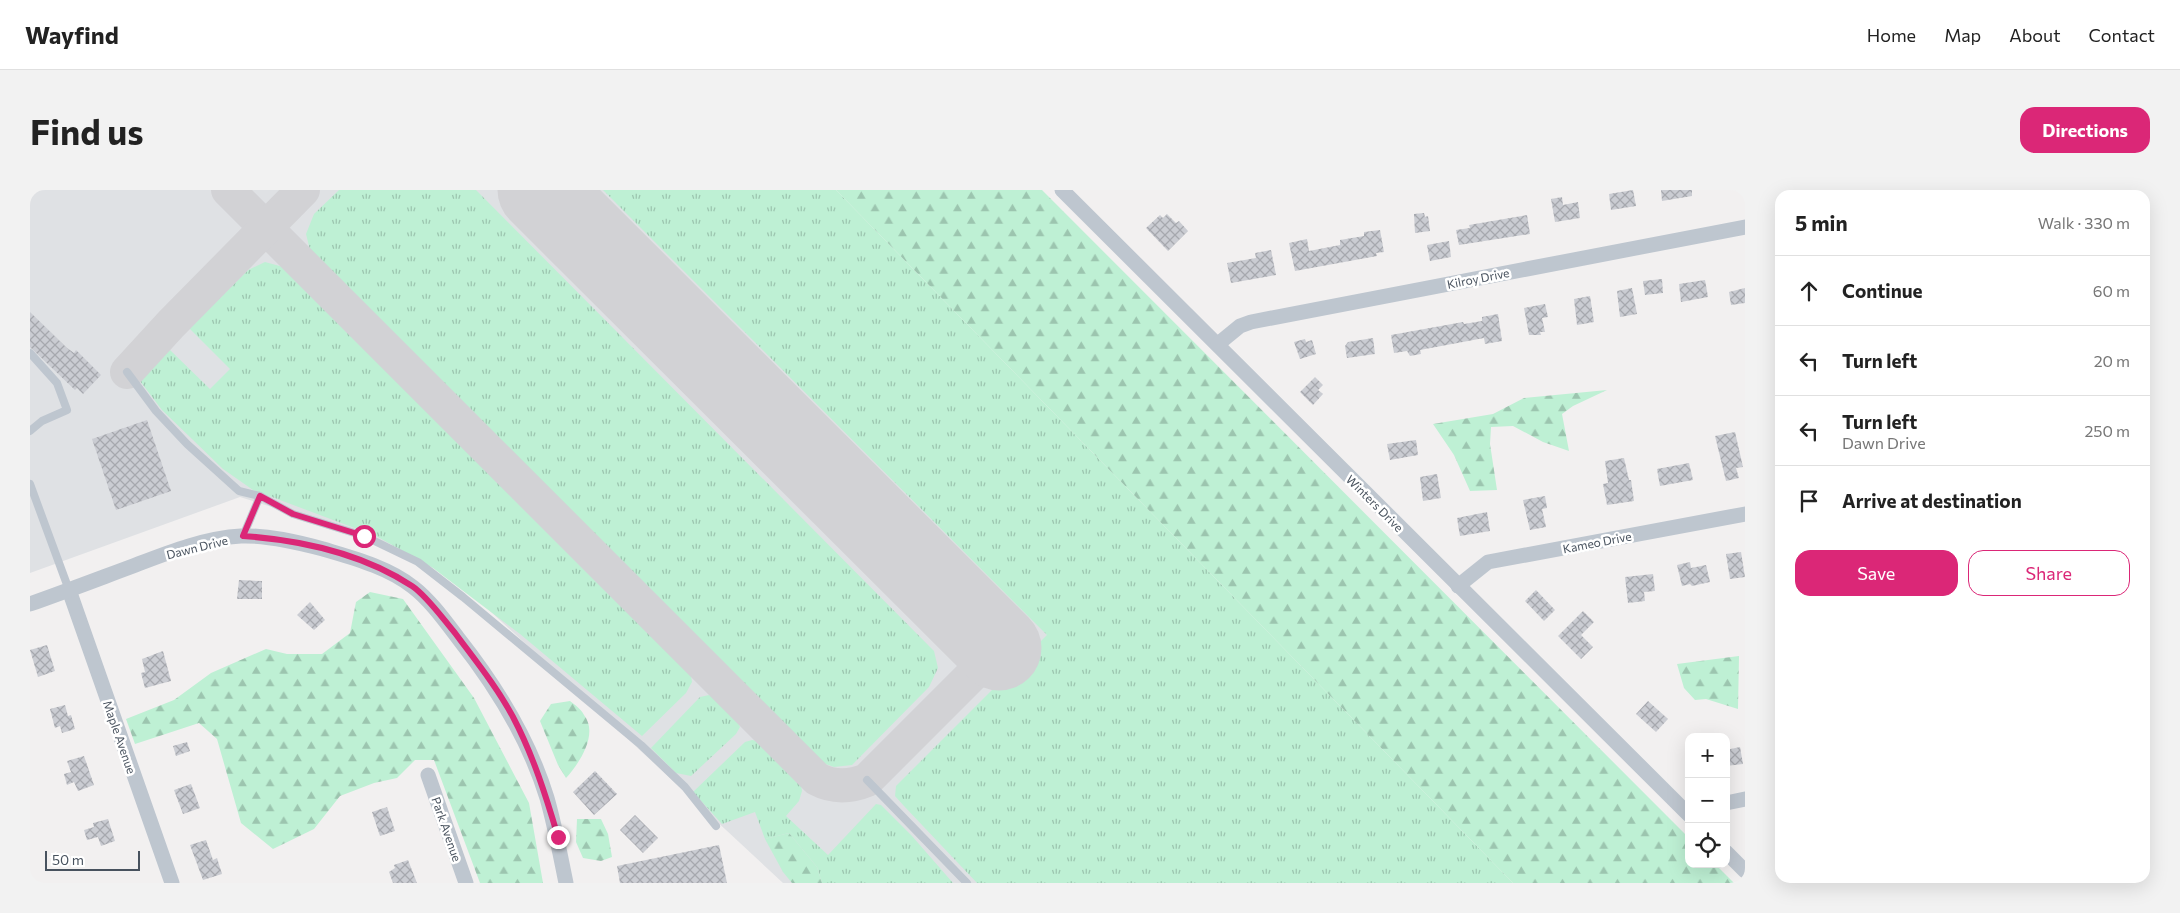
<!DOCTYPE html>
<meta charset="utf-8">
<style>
:root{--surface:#fff;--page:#f2f2f2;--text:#222;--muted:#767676;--line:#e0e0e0;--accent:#db2777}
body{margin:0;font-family:Commissioner,sans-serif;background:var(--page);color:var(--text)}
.controls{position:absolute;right:15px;bottom:15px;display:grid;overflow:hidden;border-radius:10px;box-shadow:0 5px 20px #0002}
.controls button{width:45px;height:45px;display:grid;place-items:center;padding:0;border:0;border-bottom:1px solid var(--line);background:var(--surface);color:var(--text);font:25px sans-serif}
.scale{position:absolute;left:15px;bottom:12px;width:95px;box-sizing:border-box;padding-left:5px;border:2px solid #48525e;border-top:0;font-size:14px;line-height:18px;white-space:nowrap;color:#48525e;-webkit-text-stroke:4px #fff;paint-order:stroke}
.stop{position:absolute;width:15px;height:15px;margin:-11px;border:4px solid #db2777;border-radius:50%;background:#fff}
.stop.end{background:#db2777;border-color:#fff;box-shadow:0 1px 5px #0008}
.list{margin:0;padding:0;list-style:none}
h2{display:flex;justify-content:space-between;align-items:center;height:65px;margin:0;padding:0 20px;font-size:21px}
h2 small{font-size:16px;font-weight:400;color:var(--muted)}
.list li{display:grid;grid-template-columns:32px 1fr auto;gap:15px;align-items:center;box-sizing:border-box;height:70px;padding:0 20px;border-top:1px solid var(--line)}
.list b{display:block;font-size:19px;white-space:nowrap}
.list p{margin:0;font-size:16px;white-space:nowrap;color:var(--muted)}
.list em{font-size:16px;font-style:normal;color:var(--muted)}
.actions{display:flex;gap:10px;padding:15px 20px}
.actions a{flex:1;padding:11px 0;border:1px solid var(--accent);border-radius:15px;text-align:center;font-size:18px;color:var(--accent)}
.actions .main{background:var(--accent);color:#fff}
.icon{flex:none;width:28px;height:28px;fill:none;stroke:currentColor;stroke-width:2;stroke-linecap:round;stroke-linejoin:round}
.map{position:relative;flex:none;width:1715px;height:693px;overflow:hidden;border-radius:15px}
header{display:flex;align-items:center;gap:30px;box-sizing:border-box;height:70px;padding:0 25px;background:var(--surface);border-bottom:1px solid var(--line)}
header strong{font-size:24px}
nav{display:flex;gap:28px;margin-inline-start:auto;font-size:18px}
.intro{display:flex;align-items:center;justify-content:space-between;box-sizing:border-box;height:120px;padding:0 30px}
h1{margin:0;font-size:35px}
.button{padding:12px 22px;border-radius:15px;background:var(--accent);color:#fff;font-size:18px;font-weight:700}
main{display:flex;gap:30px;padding:0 30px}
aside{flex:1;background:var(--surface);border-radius:15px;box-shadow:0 5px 20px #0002}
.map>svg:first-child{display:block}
</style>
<header>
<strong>Wayfind</strong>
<nav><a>Home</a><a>Map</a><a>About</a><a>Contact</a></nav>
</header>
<div class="intro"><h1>Find us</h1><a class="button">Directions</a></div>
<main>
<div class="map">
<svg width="1715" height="693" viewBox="0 0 1715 693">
<defs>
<pattern id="grass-tufts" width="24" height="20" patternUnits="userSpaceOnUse" patternTransform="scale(1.25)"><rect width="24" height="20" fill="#bef0d4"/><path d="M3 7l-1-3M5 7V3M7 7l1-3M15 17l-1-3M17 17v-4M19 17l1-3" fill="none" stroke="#9cc5af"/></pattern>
<pattern id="forest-firs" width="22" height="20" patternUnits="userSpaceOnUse" patternTransform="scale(1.25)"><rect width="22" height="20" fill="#bef0d4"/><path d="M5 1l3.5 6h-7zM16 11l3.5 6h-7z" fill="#9cc5af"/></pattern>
<pattern id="building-cross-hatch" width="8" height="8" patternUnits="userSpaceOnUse" patternTransform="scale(1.25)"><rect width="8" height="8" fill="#caccd2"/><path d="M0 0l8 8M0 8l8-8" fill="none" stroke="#a6a8ae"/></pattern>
</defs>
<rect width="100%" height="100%" fill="#f2f0f0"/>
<polygon fill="#dfe1e4" points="0,0 785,0 1472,693 753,693 402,367 210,307 0,383"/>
<g fill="url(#grass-tufts)">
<polygon points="309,0 446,0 904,461 908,478 899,497 822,575 804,577 784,570 281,64 276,44 284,24"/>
<polygon points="573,0 806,0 1483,693 947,693 874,616 865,606 866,596 1017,445"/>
<polygon points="235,72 257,78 660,479 662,492 656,503 612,546 490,444 403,378 346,346 223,300 193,279 132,220 110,191 140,160 180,199 200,179 159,138 218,80"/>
<path d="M679 505C695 509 704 522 710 537L706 544 661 586 646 583 621 558 670 507Z"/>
<polygon points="722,550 734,552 770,589 772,601 769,611 756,626 798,665 846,614 851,615 882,646 923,693 792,693 787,677 759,643 735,649 725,622 692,634 663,602 715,552"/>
</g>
<g fill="url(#forest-firs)">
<polygon points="806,0 1012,0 1659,648 1659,674 1685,674 1704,693 1483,693"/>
<polygon points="1577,200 1543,216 1532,224 1539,261 1513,252 1483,236 1461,237 1460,254 1467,300 1440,301 1424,265 1403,234 1463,224 1494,208"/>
<polygon points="340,402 373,409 444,508 499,613 513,693 450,693 404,570 385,570 367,588 344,593 310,606 284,639 243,659 211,633 187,549 169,533 105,554 96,529 144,510 181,483 236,459 257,464 292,464 320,443 326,412"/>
<polygon points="1709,466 1708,519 1676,509 1665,510 1654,498 1647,474"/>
<path d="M540 511C545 515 551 519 554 525 569 544 549 574 536 588L528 575 510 531 521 514Z"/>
<polygon points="547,629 571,629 578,644 582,667 571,671 553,668 546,652"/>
<polygon points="759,643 787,677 792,693 762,693 753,682 735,649"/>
</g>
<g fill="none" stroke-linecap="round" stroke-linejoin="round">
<g stroke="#d2d2d5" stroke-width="34">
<path d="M198 0 787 589C804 598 820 597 837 590L969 458"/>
<polyline points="97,182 141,134 273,0"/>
</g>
<polyline stroke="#d2d2d5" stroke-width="85" points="510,0 969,458"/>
</g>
<g fill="url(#building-cross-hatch)">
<polygon points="1603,0 1606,16 1581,20 1579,4"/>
<polygon points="1631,0 1662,0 1662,6 1632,11"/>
<polygon points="1532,7 1533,15 1548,12 1550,28 1525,32 1521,9"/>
<polygon points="1394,23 1395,27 1398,26 1400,41 1385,43 1384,24"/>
<polygon points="1137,24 1146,33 1149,31 1158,41 1138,61 1116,38 1130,25 1133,28"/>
<polygon points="1497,25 1500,44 1429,55 1426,40 1440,38 1439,35"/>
<polygon points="1350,40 1354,62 1346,63 1347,66 1265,81 1259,53 1277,49 1279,61 1310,55 1310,50 1334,46 1334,42"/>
<polygon points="1419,51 1421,67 1400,71 1397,55"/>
<polygon points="1241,60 1246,85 1201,93 1197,73 1226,68 1225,63"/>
<polygon points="1632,89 1633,103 1615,105 1613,91"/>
<polygon points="1675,90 1678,107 1651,112 1649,94"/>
<polygon points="1602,98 1607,124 1590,127 1587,101"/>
<polygon points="1715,98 1715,113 1701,115 1699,102"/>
<polygon points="1560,106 1564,132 1547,135 1544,109"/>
<polygon points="1515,114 1518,127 1512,128 1515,142 1510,142 1511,145 1499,145 1494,118"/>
<polygon points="0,122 37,158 44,163 46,160 71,185 53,204 47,198 45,200 0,157"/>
<polygon points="1468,124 1472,151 1455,154 1454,148 1390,160 1391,164 1380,166 1377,161 1364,163 1361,145 1433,132 1434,134 1452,131 1452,127"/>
<polygon points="1343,148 1345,164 1317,168 1315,156 1318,152"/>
<polygon points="1275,149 1276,152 1282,150 1286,164 1270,169 1264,152"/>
<polygon points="1285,187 1293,195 1288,200 1293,204 1283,215 1270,202"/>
<polygon points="117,230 141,301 86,320 62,249"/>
<polygon points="1705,242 1713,277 1706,278 1709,288 1696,291 1685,246"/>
<polygon points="1386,250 1388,265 1360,270 1357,254"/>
<polygon points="1594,268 1599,290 1601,290 1604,311 1577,315 1573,294 1578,293 1575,271"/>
<polygon points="1659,273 1663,290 1630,296 1627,279"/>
<polygon points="1407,284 1411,308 1393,311 1390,287"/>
<polygon points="1515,306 1517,318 1512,319 1516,337 1500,340 1493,310"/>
<polygon points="1457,322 1460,341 1430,346 1427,328"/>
<polygon points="1711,362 1715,387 1700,389 1696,364"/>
<polygon points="1660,372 1661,378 1676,375 1680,392 1662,396 1660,394 1652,396 1647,375"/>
<polygon points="1623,384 1625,401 1614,402 1615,411 1598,413 1595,387"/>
<polygon points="209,390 232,391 232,409 207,409"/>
<polygon points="1506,400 1525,420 1514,431 1495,411"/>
<polygon points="280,412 295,430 284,440 267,425"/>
<polygon points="1553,421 1564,432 1551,445 1563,457 1551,469 1528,446"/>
<polygon points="17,455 25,481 8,487 0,460"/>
<polygon points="133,461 141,491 115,498 111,483 115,482 112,469"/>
<polygon points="1618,511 1638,529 1626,542 1606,524"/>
<polygon points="35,515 38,526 41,525 45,539 32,543 30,536 25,538 20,519"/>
<polygon points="157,552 160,561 146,566 143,556"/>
<polygon points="1710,557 1713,574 1696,576 1696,560"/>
<polygon points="54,566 64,595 48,601 44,592 37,595 34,584 41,582 37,571"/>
<polygon points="565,581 587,604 564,625 543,602"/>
<polygon points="161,594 170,618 153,624 144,600"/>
<polygon points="357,617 365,641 350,646 342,622"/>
<polygon points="605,625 628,648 613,663 590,640"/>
<polygon points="78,629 85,651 71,656 68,647 57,650 54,640 64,637 63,633"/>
<polygon points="176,650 183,670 187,668 192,684 173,690 160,655"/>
<polygon points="689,655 697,693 590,693 587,676"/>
<polygon points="378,670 387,693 363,693 359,682 365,678 364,675"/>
</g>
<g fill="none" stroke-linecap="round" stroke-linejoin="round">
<g stroke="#bec6cf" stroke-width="8">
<polyline points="0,163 27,193 37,220 12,231 0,241"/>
<polyline points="97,182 126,221 157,254 209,301 230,306 263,324 334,346 388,372 433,407 611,555 655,597 686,636"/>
<polyline points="0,294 39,400"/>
<polyline points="213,346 230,306"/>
<polyline points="837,590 937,693"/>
</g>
<g stroke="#bec6cf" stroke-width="15">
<polyline points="1032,0 1659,625"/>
<polyline points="1188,154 1210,136 1221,132 1715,37"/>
<polyline points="1428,396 1458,372 1715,324"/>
<polyline points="39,400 142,693"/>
<path d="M0 414C34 402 68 389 103 376 137 363 174 348 211 346 238 345 267 352 293 359 323 368 358 377 383 397 400 410 415 431 428 448 466 496 499 549 517 608 525 636 530 664 536 693"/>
<polyline points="398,585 436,693"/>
<polyline points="1696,613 1715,609"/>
<polyline points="1696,662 1715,681"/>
</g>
</g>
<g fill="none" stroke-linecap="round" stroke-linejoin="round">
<path stroke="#db2777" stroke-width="6" d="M334 346 263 324 230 306 213 346C270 350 333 364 382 396 397 406 413 429 425 443 445 470 467 497 483 527 503 565 516 606 528 647"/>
</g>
<g text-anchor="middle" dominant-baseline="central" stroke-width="5" stroke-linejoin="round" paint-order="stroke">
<g font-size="12" fill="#48525e" stroke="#fff">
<text transform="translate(1448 88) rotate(-11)">Kilroy Drive</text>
<text transform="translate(1345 313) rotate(45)">Winters Drive</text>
<text transform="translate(1567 352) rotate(-11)">Kameo Drive</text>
<text transform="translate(167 357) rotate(-14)">Dawn Drive</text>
<text transform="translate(90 547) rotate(71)">Maple Avenue</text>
<text transform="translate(417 639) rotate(71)">Park Avenue</text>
</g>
</g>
</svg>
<div class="controls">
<button>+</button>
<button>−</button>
<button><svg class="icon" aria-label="locate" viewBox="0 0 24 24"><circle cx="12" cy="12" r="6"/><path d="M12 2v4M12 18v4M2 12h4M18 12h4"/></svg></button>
</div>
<div class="scale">50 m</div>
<div class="stop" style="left:334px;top:346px"></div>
<div class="stop end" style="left:528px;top:647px"></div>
</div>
<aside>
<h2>5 min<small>Walk · 330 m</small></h2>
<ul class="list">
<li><svg class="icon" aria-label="ahead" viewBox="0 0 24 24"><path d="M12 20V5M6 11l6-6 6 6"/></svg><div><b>Continue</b></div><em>60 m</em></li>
<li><svg class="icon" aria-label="left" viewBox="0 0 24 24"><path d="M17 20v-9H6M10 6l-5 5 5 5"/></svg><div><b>Turn left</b></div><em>20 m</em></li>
<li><svg class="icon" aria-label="left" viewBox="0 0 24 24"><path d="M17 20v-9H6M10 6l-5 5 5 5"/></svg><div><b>Turn left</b><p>Dawn Drive</p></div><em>250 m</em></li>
<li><svg class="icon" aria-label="arrive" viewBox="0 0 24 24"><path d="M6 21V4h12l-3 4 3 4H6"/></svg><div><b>Arrive at destination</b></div></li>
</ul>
<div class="actions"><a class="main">Save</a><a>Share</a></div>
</aside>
</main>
